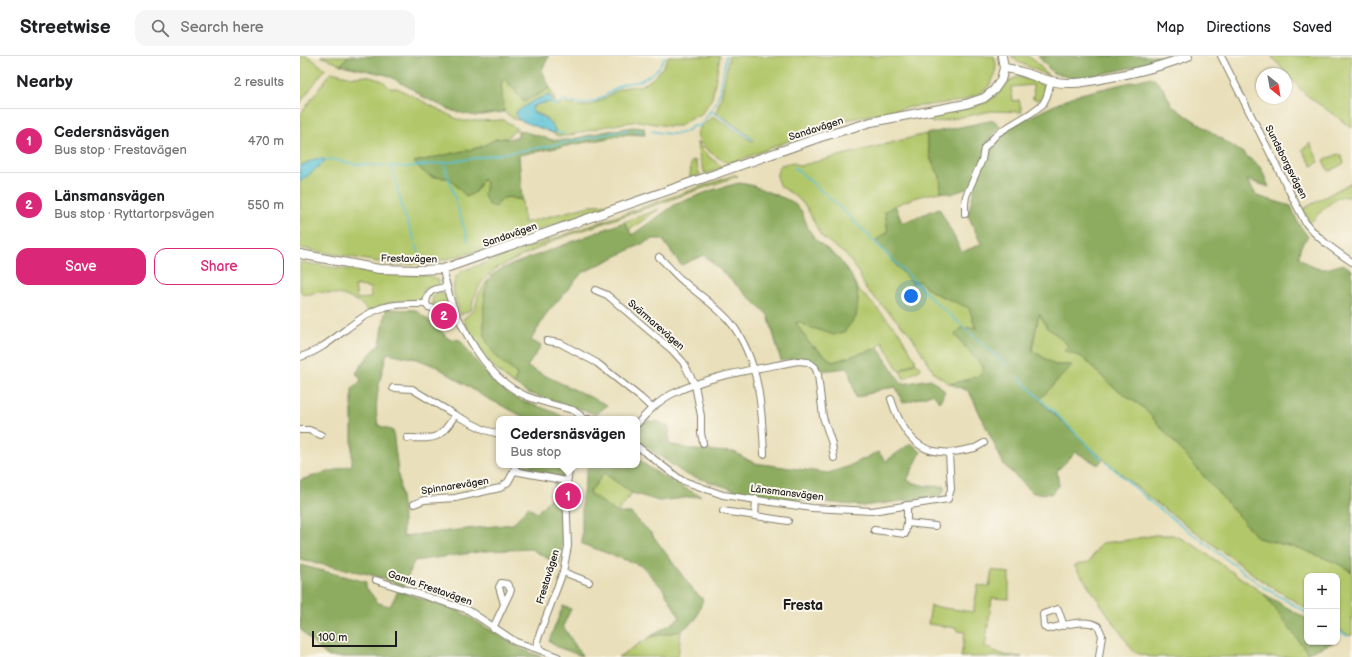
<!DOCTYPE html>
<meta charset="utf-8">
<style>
:root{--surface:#fff;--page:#f6f6f6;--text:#202124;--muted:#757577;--line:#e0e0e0;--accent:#db2777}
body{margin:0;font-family:"Balsamiq Sans",sans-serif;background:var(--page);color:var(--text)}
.controls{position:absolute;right:12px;bottom:12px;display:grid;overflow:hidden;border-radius:8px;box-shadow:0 1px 3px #0004}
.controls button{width:36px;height:36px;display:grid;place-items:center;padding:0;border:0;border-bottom:1px solid var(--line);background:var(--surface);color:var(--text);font:20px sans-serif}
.compass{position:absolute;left:956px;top:12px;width:36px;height:36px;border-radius:50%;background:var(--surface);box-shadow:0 1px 3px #0004;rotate:149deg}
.scale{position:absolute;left:12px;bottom:10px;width:85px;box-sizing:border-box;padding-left:4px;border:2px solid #1c1c1c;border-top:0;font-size:11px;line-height:14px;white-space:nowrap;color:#1c1c1c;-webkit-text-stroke:3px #fbf7ec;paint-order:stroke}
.you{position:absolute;left:611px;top:240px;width:14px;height:14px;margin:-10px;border:3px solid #fff;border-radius:50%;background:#1a73e8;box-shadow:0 0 0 6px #1a73e833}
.badge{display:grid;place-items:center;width:26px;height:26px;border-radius:50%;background:var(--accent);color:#fff;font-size:13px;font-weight:700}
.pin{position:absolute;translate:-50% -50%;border:2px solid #fff;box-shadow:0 1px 4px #0006}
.popup{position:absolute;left:196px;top:360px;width:144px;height:52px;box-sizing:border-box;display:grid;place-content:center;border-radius:8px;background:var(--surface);filter:drop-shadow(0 1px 3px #0005);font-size:13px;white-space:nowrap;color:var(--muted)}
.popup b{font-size:15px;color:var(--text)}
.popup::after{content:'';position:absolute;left:50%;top:100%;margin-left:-8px;border:8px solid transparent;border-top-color:var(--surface)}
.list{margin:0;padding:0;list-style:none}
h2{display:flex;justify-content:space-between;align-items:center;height:52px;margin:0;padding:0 16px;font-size:17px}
h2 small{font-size:13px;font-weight:400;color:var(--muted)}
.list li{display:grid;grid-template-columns:26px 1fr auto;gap:12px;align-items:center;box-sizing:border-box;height:64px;padding:0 16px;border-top:1px solid var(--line)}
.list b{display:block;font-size:15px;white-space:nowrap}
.list p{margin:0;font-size:13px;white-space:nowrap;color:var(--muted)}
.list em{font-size:13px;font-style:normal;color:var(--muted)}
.actions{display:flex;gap:8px;padding:12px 16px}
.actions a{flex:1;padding:9px 0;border:1px solid var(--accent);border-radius:12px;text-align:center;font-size:14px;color:var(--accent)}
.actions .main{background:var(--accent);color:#fff}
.icon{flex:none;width:22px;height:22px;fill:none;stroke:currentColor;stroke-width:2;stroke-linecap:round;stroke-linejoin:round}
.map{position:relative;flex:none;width:1052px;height:601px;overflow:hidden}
header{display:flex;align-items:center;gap:24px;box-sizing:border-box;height:56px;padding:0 20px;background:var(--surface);border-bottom:1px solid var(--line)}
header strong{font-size:19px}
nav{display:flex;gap:22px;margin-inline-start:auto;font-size:14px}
.search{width:280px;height:36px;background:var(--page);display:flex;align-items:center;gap:10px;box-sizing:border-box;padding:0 14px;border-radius:12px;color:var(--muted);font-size:15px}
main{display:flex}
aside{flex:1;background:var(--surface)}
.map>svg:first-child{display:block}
</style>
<header>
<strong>Streetwise</strong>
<div class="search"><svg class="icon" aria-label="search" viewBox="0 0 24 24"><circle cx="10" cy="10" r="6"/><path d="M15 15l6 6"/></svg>Search here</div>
<nav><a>Map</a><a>Directions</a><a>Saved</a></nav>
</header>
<main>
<aside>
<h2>Nearby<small>2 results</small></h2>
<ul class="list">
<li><span class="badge">1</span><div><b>Cedersnäsvägen</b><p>Bus stop · Frestavägen</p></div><em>470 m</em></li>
<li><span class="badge">2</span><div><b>Länsmansvägen</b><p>Bus stop · Ryttartorpsvägen</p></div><em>550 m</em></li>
</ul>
<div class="actions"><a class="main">Save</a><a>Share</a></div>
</aside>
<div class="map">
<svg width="1052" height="601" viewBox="0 0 1052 601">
<rect width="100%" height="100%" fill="#fbf7ec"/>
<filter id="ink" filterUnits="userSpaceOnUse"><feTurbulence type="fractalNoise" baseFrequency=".025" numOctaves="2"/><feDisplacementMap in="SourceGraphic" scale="8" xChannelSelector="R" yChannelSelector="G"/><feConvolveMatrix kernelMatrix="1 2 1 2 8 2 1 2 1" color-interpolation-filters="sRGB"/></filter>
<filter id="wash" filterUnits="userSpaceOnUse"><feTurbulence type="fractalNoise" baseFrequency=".012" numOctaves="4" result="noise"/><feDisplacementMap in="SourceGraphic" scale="16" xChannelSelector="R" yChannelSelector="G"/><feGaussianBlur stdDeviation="0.9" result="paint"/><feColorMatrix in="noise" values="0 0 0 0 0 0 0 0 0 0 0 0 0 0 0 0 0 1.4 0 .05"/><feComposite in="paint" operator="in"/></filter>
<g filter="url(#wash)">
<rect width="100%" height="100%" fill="#e9dfba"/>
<g fill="#b2c76b" stroke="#677244" fill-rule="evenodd">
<polygon points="0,0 8,0 25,13 0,47"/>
<polygon points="21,0 48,0 41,9"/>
<path d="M368 0H420L412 42 400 60 392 61 379 70H368L338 65 302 71 267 80H258L253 77 256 76 255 73 244 60 233 56 232 52 238 48 251 46 249 39 217 62 222 65 214 63 204 56 201 28 204 22 224 46 250 32 257 50C267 44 276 52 287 50 300 47 309 38 320 33 327 30 335 31 342 29 354 24 364 12 368 0Z"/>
<path d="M429 0H615L623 3 637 0H694L696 8 695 19 689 30 679 38 661 45 605 52 536 66 510 74 491 84 429 108C420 103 390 87 399 73 403 68 409 64 413 60L452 85 453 83 416 56 421 42Z"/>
<polygon points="711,0 728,0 736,6 749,20 718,6"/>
<polygon points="971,0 1052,0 1052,72 1005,38"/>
<polygon points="31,16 53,21 67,20 83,25 90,32 97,32 155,62 163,65 173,65 204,64 217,73 206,82 196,83 181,91 115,106 131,121 149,122 167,141 175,136 183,123 186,127 184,140 200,144 207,141 222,144 224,167 293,149 316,148 174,196 139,205 95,209 0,192 0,126 6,120 15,103 0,110 0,59"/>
<path d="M719 21 742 28 745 36 743 41 737 44 732 42H734L733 29 711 31 713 45 719 44 722 56 692 55 632 67 630 58C649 55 671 54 688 45 701 39 705 23 719 21Z"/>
<path d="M626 78 631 104 640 120 641 136C621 139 601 145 585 156L588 176 618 225 634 237 669 251 676 274 655 279 684 312 680 320 650 328 635 318 611 279 566 233 557 214 546 199 521 180 507 152 498 142 479 129C476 120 476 116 481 109L493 106 499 110Z"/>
<path d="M397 86C405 98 412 104 424 111L405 118 399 100Z"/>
<polygon points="1010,87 1019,106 1012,110 1002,93 1007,91 1007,89"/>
<polygon points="1038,98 1041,99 1044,106 1043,108 1030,115 1028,114 1023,105"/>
<polygon points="395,104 400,119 390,122 391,106"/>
<path d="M434 119 438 120 258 183 197 212 186 221 180 229 173 244 172 253 161 259C155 245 147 226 162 215Z"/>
<path d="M1052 126V142C1036 135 1020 158 1010 167L1003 153Z"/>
<polygon points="359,153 329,174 324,166"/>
<path d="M0 206C35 212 71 218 107 219 118 219 130 217 139 225V229L128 231 123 234V242L117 245 88 247 68 255 59 246 43 239 20 236 4 239 0 235ZM55 229 70 232 71 242 57 243Z"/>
<path d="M189 222 184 238 194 297 200 304 217 318 214 328C186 308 178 293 163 263L175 253 178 239Z"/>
<polygon points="557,232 576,251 599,276 616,305 599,315 582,286 578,292 533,306 509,287 496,268 499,266 507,270 558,246"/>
<polygon points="139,237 145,239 150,252 148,253 133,248 132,243 135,238"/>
<polygon points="739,257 747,272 757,279 769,290 764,295 782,301 811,329 844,352 958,482 1001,493 1037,507 1052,516 1052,579 1050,580 1037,572 1037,520 1007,520 1007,553 964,526 851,443 803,403 738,344 771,309 755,309 732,294"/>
<polygon points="616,306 621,313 604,323 600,315"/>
<polygon points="304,417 332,437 317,457 289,437"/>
<polygon points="855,479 873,479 891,487 964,538 1008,597 999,601 850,601 839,598 833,595 774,509 789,506 801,487 828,484"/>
<polygon points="692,514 709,517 709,543 692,542 685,591 704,599 722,601 661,601 665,576 657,575 657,572 628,568 631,550 673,556 678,529 689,531"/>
<polygon points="381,575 378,601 318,601 350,581"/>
</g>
<g fill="#8dac5f" stroke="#54643e">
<polygon points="48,0 249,0 242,14 250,32 224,46 204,22 201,28 204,56 175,60 153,55 123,41 112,33 87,19 41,9"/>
<polygon points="738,0 875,0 849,8 777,23 753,17"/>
<path d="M852 21 863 32 872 50 943 97 961 112 969 131 947 124 957 140 991 150 998 167 1008 181C1002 187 999 192 999 201 1017 216 1022 215 1043 208L1052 214V516L1037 507 1001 493 958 482 844 352 811 329 782 301 764 295 769 290 757 279 747 272 739 257 732 294 755 309H772L739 344 803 403 798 409 776 396 757 415 759 430 751 438 733 437 704 409 669 335 650 328 680 320 684 312 655 279 662 271 676 273 669 252 634 237 619 225 612 227 575 185 588 176 585 156 595 149 602 167 639 152 662 196 681 188 668 159 675 130 651 138 641 136 640 120 631 104 626 78 694 64 701 71 685 87 721 65 776 39Z"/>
<path d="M333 71 344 72 345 79 329 78 219 99 222 144 207 141 200 144 196 151 189 149 184 140 186 127 183 123 175 136 167 141 149 122C130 121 127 121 114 106L181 91 196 83 206 82V83L218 81V74L253 84H269L302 76Z"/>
<path d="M439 127 451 129 491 145 501 154 509 174 516 184 538 202 551 219 557 232 558 246 556 261 544 276 534 279 506 270 499 266 496 267 509 287 533 306 578 292 602 328 631 323 645 335 640 346 632 338 603 347 596 331 582 333 556 342 548 312 521 315C513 298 497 302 481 305L468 259 404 199 381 209 362 183H352L282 217 247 257 231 284 241 290 227 311 307 349 296 358 228 337 214 328 217 318C205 308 192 299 186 284 182 274 183 232 189 223 191 218 199 215 203 212L324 166 332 179 376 148 412 134Z"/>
<path d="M86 253 116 254 139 273 149 283 160 284C175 304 191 327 212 340 229 350 250 351 266 363H228L183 340 137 311 117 303 87 297C81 320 73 345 78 369L93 375 103 457V480L213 468 228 451 237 457 252 440 255 427 260 437 262 482 261 498 259 509 231 493 186 495 114 505 104 530 68 518 0 504V424L52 409V333L61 324 56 317 69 299 80 288Z"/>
<path d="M346 365 359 366 369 371V388L395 394 434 396 454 407 528 417 547 411 578 396 586 405 611 387 621 396 607 424C620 430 631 431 645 430L643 437 639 440 563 450 451 439 385 418 337 384V376Z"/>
<path d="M337 402C356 418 378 429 401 440L359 445 332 437 304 417 289 437 317 457H331L351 477 393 534 403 543 396 563 381 575 350 581 380 562 363 533 342 510 282 488V442L288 409H337Z"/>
<polygon points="219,409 265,409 263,421 218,413"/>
<polygon points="0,509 66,526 66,531 78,547 90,550 98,535 159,555 222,593 242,601 29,601 18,592 0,573"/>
<polygon points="964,538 1007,563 1007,586 1034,586 1008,597"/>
<polygon points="263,550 271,553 263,570 282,600 257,591 249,585"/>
</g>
<g fill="#58c1d4" stroke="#3a6e78">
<path d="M249 39 252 44 251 46 238 48 232 51 233 56C243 60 251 65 256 76L253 77 222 65 217 62 216 56 235 44Z"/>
<polygon points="20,102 25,104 23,107 0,126 0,110 15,103"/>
</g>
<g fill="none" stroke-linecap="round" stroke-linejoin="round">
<g stroke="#58c1d4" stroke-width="1.5">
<polyline points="251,46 252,48 256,49 263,44 283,48 296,45 323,28 340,25 349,20 358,13 365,0"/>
<polyline points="411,55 452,83"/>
<path d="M352 75C367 78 381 82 393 70H400L416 47 420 36 426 0"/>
<polyline points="256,76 264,78"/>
<polyline points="25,104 30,103 53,108 106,111 144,107 244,91 327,74 342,75"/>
<polyline points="144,107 168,185"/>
<polyline points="92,111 102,151 119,197"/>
<polyline points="494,111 544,155 634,245 707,309"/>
<polyline points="718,321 802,403"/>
<polyline points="807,407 852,447 962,530 1007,557"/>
<polyline points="1037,574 1047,580"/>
</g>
</g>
</g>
<g filter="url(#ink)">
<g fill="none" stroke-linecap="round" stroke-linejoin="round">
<defs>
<g id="minor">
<path d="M921 0 1005 166C1018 183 1034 194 1052 206"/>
<polyline points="665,158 665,148 666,140 682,104 684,92 698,77 731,57 743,48 747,40 751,25"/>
<path d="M359 201C368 209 374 218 383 225 399 239 417 250 431 267 460 305 462 353 464 398"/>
<path d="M143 213C146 228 149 244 156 257 171 289 192 325 226 340 241 346 258 350 273 354L280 359 283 363"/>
<polyline points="295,234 307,239 372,294 383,306 395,329 401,360 401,377 403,387"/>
<path d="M126 248C127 233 135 233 147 231"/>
<polyline points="247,285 260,287 297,307 341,342 352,352"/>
<path d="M0 301C32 292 53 260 85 251 98 247 113 248 126 248L128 251 148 257 155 256"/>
<polyline points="93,332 112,333 155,359 185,374 199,378"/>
<polyline points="287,363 297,363"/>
<path d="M337 368C347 357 358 345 372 338 409 319 457 313 498 305L508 306 515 311 518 319 523 361 532 388 534 402"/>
<polyline points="0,374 9,374 21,379"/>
<path d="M107 382C136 383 140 384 155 359"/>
<path d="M337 390 381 424 423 439 512 452 572 455 648 443 651 433 649 397C642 396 634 396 627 393 608 385 597 362 591 343"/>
<polyline points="649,397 675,392 684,387"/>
<polyline points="214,415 267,425"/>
<polyline points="114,448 124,444 155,442 200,432 208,426 214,415 215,409"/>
<polyline points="607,449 607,467"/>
<polyline points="423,455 488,465"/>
<polyline points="455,460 456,443"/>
<polyline points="574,474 605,478 607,467 635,470"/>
<polyline points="263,516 289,526"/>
<polyline points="76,524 168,554 216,586 240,594"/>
<path d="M764 570 758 553 743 558 744 570 747 573C762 570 784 562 798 570L802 579 799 601"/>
<polyline points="193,572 211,534 207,528 201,527 199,531 204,548"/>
<polyline points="258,601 240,594 237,585 263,516 268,490 266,433 270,409"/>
</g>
<g id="tertiary">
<path d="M704 12C720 13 735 22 751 25 771 30 791 25 811 21 838 16 863 10 888 0"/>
<polyline points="0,198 79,213 118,214 143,213 521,81 571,66 666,48 684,42 694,34 701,24 704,12 702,0"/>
</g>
</defs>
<use href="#minor" stroke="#827e6b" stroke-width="8"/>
<use href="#tertiary" stroke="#827e6b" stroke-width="10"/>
<use href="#minor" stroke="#fff" stroke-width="6"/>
<use href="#tertiary" stroke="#fff" stroke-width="8"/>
</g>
</g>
<g text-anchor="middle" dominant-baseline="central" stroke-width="4" stroke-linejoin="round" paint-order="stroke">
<g font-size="10" fill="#1c1c1c" stroke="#fbf7ec">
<text transform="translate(516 73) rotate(-18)">Sandavägen</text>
<text transform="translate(986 106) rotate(63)">Sundsborgsvägen</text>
<text transform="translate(210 179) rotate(-19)">Sandavägen</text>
<text transform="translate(109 203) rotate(1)">Frestavägen</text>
<text transform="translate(356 269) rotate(41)">Svärmarevägen</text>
<text transform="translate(155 430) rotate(-9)">Spinnarevägen</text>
<text transform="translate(487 437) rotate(7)">Länsmansvägen</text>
<text transform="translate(248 521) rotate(-73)">Frestavägen</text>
<text transform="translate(130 532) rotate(19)">Gamla Frestavägen</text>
</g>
<g font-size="14" font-weight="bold" fill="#1c1c1c" stroke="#fbf7ec">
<text x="503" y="549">Fresta</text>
</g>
</g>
</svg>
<div class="controls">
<button>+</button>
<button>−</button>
</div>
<svg class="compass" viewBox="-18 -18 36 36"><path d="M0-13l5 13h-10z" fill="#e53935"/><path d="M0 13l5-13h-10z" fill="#757577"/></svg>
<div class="scale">100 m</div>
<div class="you"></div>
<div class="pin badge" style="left:268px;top:440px">1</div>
<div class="popup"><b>Cedersnäsvägen</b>Bus stop</div>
<div class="pin badge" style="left:144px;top:260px">2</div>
</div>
</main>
